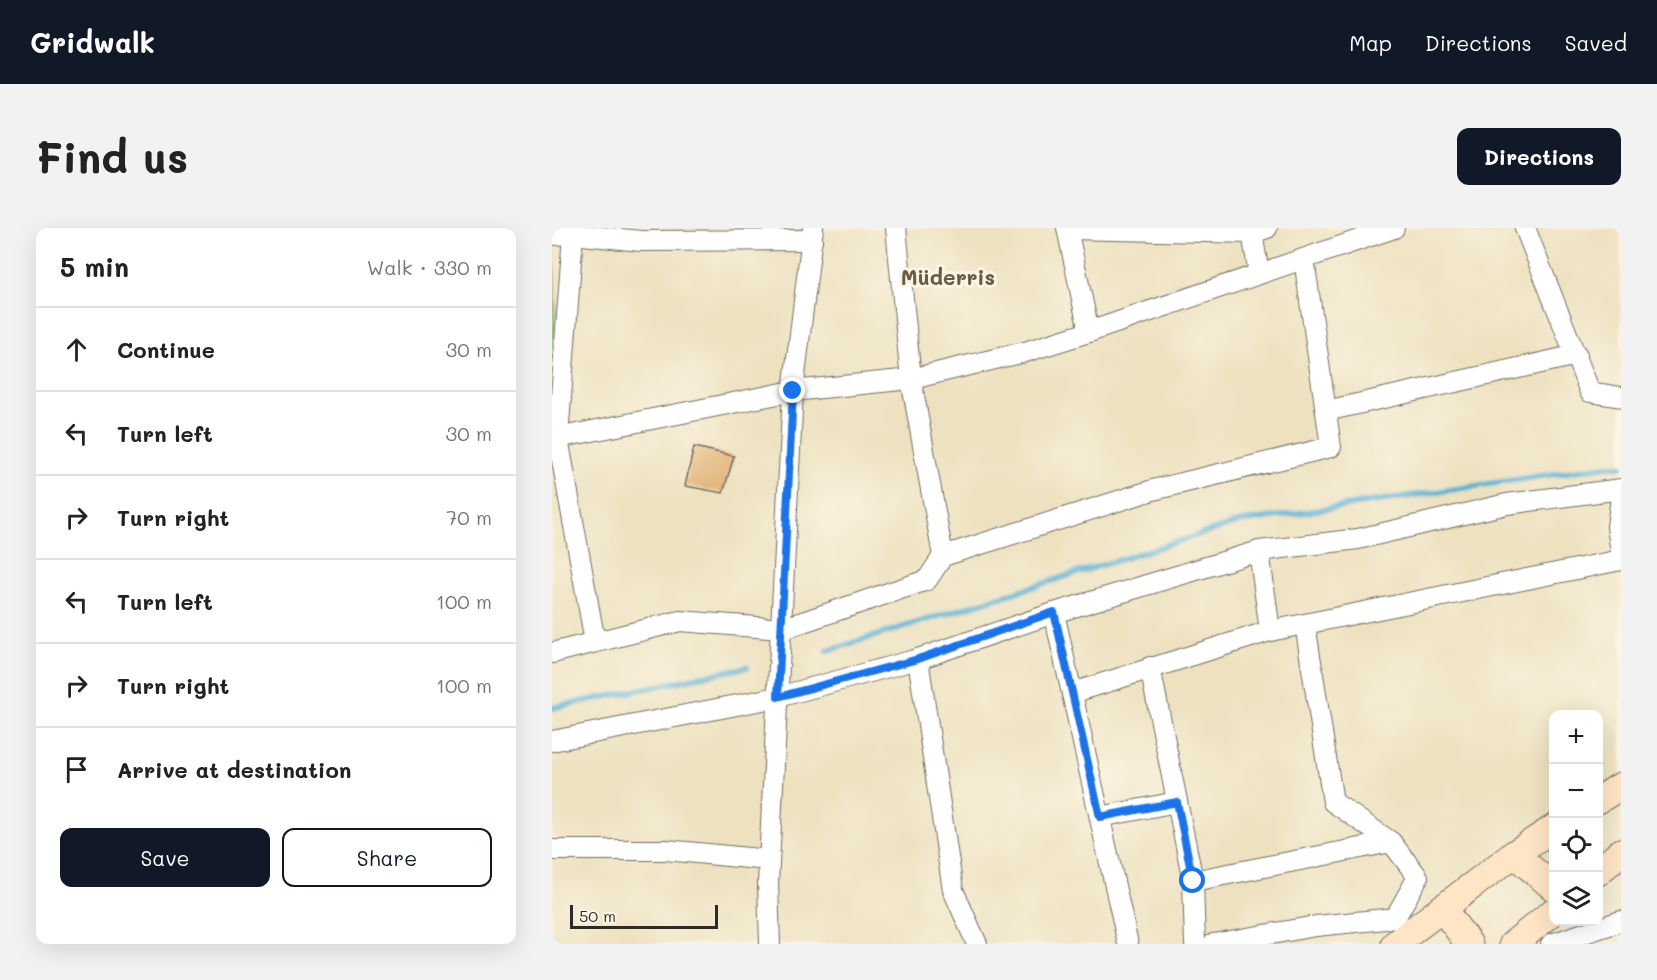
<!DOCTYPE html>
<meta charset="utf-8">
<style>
:root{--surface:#fff;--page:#f2f2f2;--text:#222;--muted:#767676;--line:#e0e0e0;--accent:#111827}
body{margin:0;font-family:Mali,sans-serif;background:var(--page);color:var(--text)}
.controls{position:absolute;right:18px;bottom:18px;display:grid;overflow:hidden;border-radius:12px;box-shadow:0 6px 24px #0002}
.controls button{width:54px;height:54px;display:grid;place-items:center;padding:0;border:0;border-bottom:2px solid var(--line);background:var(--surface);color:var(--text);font:30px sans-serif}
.scale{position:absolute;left:18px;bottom:15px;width:148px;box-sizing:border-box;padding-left:6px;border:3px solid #2b2b2b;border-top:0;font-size:16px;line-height:21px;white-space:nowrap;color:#2b2b2b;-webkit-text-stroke:4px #fcf5e5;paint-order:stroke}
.stop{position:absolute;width:18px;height:18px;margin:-14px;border:4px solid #1a73e8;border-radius:50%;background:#fff}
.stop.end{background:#1a73e8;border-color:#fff;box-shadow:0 2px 6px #0008}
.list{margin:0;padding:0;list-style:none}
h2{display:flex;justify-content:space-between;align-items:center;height:78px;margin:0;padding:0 24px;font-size:26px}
h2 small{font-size:20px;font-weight:400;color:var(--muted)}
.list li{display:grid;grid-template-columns:39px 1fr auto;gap:18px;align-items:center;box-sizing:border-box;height:84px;padding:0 24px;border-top:2px solid var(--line)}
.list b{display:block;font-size:22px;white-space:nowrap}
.list em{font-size:20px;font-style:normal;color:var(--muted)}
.actions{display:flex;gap:12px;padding:18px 24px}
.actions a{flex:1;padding:14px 0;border:2px solid var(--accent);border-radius:12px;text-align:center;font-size:21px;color:var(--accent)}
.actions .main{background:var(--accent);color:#fff}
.icon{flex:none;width:33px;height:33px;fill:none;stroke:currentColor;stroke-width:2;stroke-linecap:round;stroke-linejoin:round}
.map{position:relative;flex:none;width:1069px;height:716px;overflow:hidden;border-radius:12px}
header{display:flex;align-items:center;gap:36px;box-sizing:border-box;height:84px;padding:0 30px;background:var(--accent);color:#fff}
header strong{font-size:28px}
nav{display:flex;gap:33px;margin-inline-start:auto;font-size:21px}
.intro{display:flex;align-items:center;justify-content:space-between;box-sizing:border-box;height:144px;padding:0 36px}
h1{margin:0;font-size:42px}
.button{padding:15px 27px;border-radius:12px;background:var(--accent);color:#fff;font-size:21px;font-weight:700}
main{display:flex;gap:36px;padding:0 36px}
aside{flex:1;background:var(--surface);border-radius:12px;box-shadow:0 6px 24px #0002}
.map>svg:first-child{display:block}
</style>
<header>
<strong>Gridwalk</strong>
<nav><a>Map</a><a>Directions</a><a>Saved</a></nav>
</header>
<div class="intro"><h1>Find us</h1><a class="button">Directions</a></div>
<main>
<aside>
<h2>5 min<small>Walk · 330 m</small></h2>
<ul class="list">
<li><svg class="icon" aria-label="ahead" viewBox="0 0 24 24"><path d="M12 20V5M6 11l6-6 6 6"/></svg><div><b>Continue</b></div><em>30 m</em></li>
<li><svg class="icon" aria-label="left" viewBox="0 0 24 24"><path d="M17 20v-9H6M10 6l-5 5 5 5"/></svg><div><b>Turn left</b></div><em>30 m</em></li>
<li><svg class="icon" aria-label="right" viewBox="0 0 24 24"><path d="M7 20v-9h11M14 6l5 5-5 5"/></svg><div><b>Turn right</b></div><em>70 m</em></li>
<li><svg class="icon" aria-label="left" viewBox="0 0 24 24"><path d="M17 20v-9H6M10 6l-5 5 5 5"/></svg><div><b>Turn left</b></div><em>100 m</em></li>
<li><svg class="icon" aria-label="right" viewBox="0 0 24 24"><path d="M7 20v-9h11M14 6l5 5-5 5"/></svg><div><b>Turn right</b></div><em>100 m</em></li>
<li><svg class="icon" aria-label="arrive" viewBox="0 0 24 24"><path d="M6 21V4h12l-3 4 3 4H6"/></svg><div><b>Arrive at destination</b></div></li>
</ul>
<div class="actions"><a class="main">Save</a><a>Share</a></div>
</aside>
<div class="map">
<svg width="1069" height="716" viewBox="0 0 1069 716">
<rect width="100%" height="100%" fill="#fcf5e5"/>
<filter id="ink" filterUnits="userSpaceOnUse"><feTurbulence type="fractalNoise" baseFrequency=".0167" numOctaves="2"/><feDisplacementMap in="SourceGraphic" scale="12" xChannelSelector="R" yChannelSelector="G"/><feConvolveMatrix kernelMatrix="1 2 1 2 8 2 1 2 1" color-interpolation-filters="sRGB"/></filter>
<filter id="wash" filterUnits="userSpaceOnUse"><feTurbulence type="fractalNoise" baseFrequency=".008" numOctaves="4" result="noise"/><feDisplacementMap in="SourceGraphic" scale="24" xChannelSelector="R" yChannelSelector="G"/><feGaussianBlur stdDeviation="1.35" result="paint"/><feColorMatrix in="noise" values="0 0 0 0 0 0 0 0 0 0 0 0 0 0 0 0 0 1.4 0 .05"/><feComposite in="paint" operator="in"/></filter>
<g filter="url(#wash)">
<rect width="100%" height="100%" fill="#ede1bf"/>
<polygon fill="#9cd182" stroke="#647e56" stroke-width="1.5" points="0,33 2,33 5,128 0,128"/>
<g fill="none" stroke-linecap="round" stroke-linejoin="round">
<g stroke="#56afd3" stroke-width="6">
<polyline points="275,423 688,294 1055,238 1069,238"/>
<polyline points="0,480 195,439"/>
</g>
</g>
<g id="blocks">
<polygon fill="#e1b175" points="142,219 182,228 171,265 133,258"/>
</g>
</g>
<g filter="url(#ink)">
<use href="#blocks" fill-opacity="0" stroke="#6f6b5f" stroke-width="1.5"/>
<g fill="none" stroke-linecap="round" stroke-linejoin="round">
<defs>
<g id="street">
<polyline points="344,0 359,151 391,328"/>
<polyline points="515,0 537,104"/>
<polyline points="973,0 1038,164 1069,169"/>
<polyline points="516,1 700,5 715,0"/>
<polyline points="700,5 707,46"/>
<polyline points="21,6 6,210 43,414"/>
<polyline points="0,7 21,6 89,13 260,12"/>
<polyline points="774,183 1025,127"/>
<polyline points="0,211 241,163 359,151 473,124 537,104 842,0"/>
<polyline points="1069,269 1065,299 1069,324"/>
<polyline points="707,323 718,403"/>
<polyline points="502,385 576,716"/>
<polyline points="0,425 128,393 230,401 375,352 391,328 601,262 779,219 752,31"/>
<polyline points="366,431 401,662 425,716"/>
<polyline points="598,439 641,653 643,716"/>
<polyline points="520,465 718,403 1069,332"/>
<polyline points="0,513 226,469 366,431 502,385 707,323 806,311 955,276 1069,261"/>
<polyline points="548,589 625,574"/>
<polyline points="0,622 114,622 217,632"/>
<polyline points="641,653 839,614"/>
<polyline points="218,716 216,656 241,163 261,0"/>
<polyline points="661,716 764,698 843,690 866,649 839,614 781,574 753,396"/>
<polyline points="999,716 1069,693"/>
</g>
<g id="secondary">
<polyline points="1046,572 1069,558"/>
<polyline points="962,626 1002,660"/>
<polyline points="1046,644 1069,624"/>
<polyline points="890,680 917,716"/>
<polyline points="843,716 962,626 1002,600"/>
<polyline points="961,716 1002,683"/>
</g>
</defs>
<use href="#street" stroke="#6f6b5f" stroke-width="22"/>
<use href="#secondary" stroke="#6f6b5f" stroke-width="29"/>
<use href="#street" stroke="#fff" stroke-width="20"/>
<use href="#secondary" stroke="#fee5c5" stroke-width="27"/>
</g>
</g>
<g fill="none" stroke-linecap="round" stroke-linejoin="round" filter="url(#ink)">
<polyline stroke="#1a73e8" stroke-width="8" points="241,163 226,469 366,431 502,384 548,589 625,574 641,653"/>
</g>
<g text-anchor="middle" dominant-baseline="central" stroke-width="6" stroke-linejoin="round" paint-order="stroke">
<g font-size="21" font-weight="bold" fill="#6b5a45" stroke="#fcf5e5">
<text x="396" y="48">Müderris</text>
</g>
</g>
</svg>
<div class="controls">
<button>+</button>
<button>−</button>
<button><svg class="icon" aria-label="locate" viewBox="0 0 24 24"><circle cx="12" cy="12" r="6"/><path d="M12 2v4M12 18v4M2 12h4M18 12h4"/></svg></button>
<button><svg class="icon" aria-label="layers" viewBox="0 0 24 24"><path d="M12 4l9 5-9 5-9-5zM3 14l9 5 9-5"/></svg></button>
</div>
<div class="scale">50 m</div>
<div class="stop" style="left:641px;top:653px"></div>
<div class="stop end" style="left:241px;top:163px"></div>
</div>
</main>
